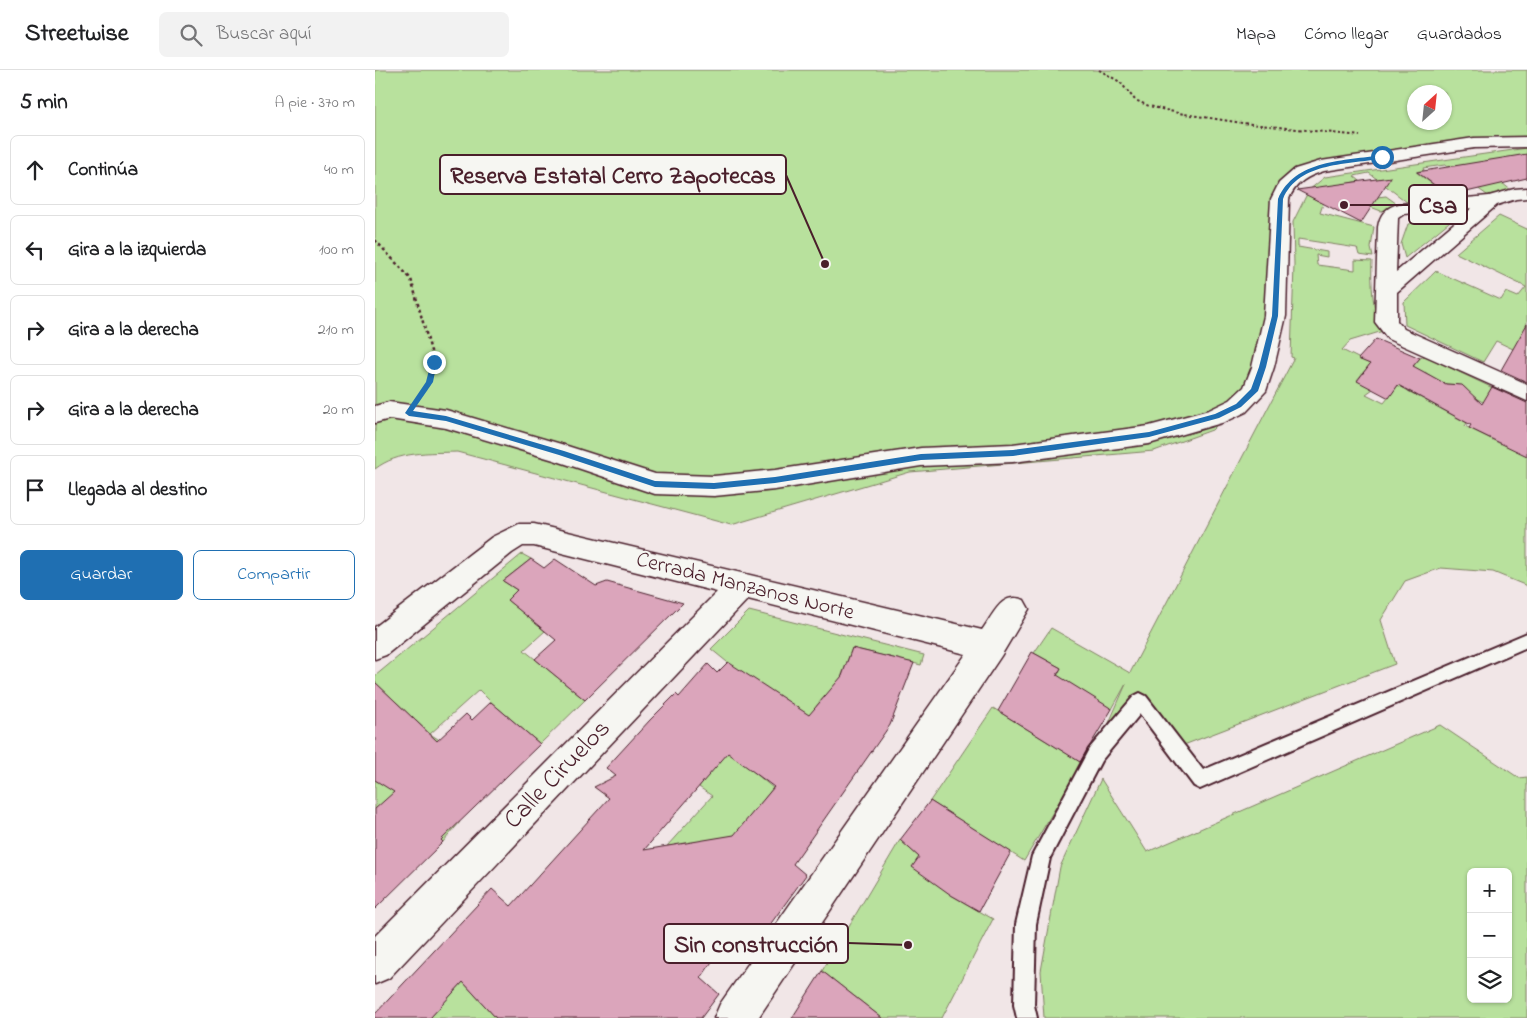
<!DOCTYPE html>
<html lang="es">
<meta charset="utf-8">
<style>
:root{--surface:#fff;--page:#f2f2f2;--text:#202124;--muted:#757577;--line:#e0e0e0;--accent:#1f6fb2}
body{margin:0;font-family:"Indie Flower",sans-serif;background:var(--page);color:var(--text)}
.controls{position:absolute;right:15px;bottom:15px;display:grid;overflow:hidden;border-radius:8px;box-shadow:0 1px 4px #0004}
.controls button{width:45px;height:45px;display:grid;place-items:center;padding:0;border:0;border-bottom:1px solid var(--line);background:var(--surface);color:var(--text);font:25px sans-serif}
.compass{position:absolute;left:1032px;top:15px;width:45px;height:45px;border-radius:50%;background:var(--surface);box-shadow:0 1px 4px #0004;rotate:27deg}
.stop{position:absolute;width:15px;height:15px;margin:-11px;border:4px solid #1f6fb2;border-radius:50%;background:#fff}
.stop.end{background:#1f6fb2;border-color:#fff;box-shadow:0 1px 5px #0008}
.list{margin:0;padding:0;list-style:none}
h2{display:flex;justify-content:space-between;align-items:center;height:65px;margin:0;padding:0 20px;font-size:21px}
h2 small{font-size:16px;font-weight:400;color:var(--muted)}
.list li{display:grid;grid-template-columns:32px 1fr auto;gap:15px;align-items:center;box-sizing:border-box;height:70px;margin:0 10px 10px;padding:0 10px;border:1px solid var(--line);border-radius:8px}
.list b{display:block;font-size:19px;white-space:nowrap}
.list em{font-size:16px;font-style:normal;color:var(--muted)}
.actions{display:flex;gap:10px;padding:15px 20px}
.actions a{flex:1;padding:11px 0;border:1px solid var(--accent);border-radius:8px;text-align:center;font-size:18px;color:var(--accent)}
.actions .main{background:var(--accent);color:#fff}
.icon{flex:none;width:28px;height:28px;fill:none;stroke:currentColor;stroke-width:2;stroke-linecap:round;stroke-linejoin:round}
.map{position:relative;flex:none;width:1152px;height:948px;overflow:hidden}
header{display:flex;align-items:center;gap:30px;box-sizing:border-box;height:70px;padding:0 25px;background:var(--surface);border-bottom:1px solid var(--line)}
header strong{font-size:24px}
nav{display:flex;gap:28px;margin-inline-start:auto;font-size:18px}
.search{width:350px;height:45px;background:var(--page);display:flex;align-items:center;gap:12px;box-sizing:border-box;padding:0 18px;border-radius:8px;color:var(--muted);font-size:19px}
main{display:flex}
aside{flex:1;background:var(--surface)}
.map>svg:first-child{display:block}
</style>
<header>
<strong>Streetwise</strong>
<div class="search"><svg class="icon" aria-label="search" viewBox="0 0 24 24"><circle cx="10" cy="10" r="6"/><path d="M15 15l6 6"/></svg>Buscar aquí</div>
<nav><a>Mapa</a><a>Cómo llegar</a><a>Guardados</a></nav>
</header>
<main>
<aside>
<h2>5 min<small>A pie · 370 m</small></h2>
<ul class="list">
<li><svg class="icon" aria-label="ahead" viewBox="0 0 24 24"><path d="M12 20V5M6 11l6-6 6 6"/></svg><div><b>Continúa</b></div><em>40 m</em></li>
<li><svg class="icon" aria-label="left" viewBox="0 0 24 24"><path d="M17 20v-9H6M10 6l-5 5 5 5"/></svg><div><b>Gira a la izquierda</b></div><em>100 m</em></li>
<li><svg class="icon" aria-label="right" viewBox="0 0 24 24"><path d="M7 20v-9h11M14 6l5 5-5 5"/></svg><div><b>Gira a la derecha</b></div><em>210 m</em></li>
<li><svg class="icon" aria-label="right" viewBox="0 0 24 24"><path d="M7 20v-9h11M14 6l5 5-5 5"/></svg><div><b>Gira a la derecha</b></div><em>20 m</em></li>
<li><svg class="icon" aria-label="arrive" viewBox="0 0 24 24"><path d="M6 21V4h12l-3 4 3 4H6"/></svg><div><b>Llegada al destino</b></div></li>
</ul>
<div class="actions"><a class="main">Guardar</a><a>Compartir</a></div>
</aside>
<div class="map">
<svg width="1152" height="948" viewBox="0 0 1152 948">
<rect width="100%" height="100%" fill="#f1e6e7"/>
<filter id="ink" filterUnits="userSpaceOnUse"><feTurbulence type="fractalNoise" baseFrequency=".02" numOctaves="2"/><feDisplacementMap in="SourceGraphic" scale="10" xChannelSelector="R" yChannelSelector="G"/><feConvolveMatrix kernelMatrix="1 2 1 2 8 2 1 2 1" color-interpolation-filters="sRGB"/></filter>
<g filter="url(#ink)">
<g fill="#b8e19d" stroke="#818064" fill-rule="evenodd">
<path d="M0 0H1152V67L1061 76 927 102 908 110 891 277 873 325 837 360 779 381 535 402 356 455 82 382C54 383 23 381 0 399ZM1040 22H1070V52H1040Z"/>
<path d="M1152 78V85L1127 113 1137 121 1112 125 1070 95 1048 98 1049 100 1041 102 1079 130 1037 136 994 103 979 106 985 111 974 113 993 128 1011 126 1025 136 1006 141 946 118 936 127 945 132 949 131 945 143 999 157 996 178 998 187 984 185 982 178 923 169V177L952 182V187L941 185 942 195 980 200V190L997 191C996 211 997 245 1008 261L975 271 967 280 995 294 982 310 998 319 991 324 1009 333 1045 288 1050 286 1120 319 1110 333 1094 325C1091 313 1082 315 1072 314 1065 313 1056 306 1050 302L1033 321 1092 353 1090 356 1126 374 1145 351 1152 386V516L1118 502 1066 498 1030 511 1006 550 1020 594 801 678 765 631 720 685 751 614 737 639 678 615 686 598 659 583 676 558 755 603 919 288 916 287 919 195 918 152 934 120 950 107Z"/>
<polygon points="1124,146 1152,159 1152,290 1138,279 1121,271 1108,292 1030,255 1029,232 1061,201 1126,230 1131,222 1143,227 1151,217 1081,183"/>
<polygon points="1076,147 1079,148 1030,188 1026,174 1033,154"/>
<polygon points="147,484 156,489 128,511 142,520 132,530 170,561 149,580 210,630 165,674 116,632 104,620 55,664 63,669 89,697 56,727 85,752 68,772 49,753 0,739 0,710 3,712 55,664 0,612 0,606"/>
<polygon points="374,541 549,585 546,595 477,578 458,629 451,625 442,635 432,657 336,579"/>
<polygon points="618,638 707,693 649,791 555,731"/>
<path d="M1065 655 1144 708 1152 707V948H669L666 901 685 797 726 709 772 782ZM1096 802H1133V929H1096Z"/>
<polygon points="356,663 380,689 374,698 398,718 369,754 387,770 292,776 337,726 324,717"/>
<polygon points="525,770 544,787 576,825 618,849 567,948 507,948 447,901"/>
<polygon points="88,912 121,948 55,948"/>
</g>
<g fill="#dba5bb" stroke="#4a1f2b" fill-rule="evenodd">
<polygon points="1152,84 1152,108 1074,126 1042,102"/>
<polygon points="1016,107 986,153 922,120"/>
<polygon points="1152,254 1152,312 1126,300"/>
<polygon points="1001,269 1045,288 1038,296 1071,314 1087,315 1107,334 1117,317 1152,333 1152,386 1094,358 1096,355 1023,315 1014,328 982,311 995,294 983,289"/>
<polygon points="156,489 169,498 180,489 221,516 232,512 308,533 210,630 160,589 181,570 132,530 142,520 128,511"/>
<path d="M477 578 539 593 515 655 418 794 431 805 394 856 357 862 326 908 344 924 326 948H121L88 912 55 948H0V944L117 819 136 836 234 728 219 717 241 706 231 698 275 650 301 624 304 627 333 594 342 603 353 592 434 645 467 606ZM353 683 399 717 359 765 269 780Z"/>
<polygon points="657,582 686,598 682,605 737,639 705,692 623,641"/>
<polygon points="0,612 62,671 91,644 97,650 116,632 165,674 66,770 68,772 0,839 0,739 19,722 0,710"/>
<polygon points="555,731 636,782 604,841 576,825 537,797 544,787 525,770"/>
<polygon points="447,901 507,948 417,948"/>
</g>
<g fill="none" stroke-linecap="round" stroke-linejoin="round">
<defs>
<polygon id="service" points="1152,563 1152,577 825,719 819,716 765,644 726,691 675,788 661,854 659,935 662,948 642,948 639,935 641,854 657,786 714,679 759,626 765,623 771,626 828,700"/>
<g id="minor">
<path d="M1152 67V77L1099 78 949 101C933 106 921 112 914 129L911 246 899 297 891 321 871 342 850 352 774 374 638 392 546 396 400 420 339 426 280 424 179 390 71 358 15 349 0 353V336L14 332 71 340 186 374 280 404 339 406 400 400 546 378 638 374 774 356 834 340 855 330 869 317 877 297 889 246 896 129 904 113 920 99 946 91 1099 68Z"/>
<path d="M1152 118V128L1141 129 1122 135 1022 222V251L1029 259 1152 314V331L1013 269 1000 252 1003 157C1005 144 1011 137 1024 134L1114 126 1139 119ZM1097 138 1021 202 1023 148 1029 144Z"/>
<path d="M144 454H159L607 560C619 544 626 521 649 530L654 539 626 586 383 948H339L345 934 591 584 373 529 14 908 0 914V866L342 522 159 476H148L137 483 11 585 0 589V557L117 467Z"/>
</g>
</defs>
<use href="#service" stroke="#4a1f2b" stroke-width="4"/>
<use href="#minor" stroke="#4a1f2b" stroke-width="3"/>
<polyline stroke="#4a1f2b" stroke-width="2" stroke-dasharray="2.5 2.5" stroke-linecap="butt" points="724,0 745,12 760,30 774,36 803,43 867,53 985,66"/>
<polyline stroke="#4a1f2b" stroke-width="2.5" stroke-dasharray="3 3" stroke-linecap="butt" points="0,170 36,209 59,292 54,312 49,320"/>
<use href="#service" fill="#f6f6f2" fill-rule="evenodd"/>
<use href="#minor" fill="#f6f6f2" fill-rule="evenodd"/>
</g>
</g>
<path fill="#1f6fb2" d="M1007 85 1009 88C974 95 924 91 908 129L903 246 891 297 883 321 866 337 844 348 774 367 638 386 546 390 400 413 339 419 280 417 184 385 71 351 34 346 30 343 51 312 56 292 59 290 62 292 58 312 38 341 71 346 189 381 280 411 339 413 400 407 546 384 638 380 774 362 840 344 861 334 876 319 884 297 897 246 903 129C920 89 970 91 1007 85Z"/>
<g text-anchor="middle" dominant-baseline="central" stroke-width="4" stroke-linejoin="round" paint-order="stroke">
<g font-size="22" fill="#4a1f2b" stroke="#f6f6f2">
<text transform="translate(370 517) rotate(14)">Cerrada Manzanos Norte</text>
</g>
<g font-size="26" fill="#4a1f2b" stroke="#f6f6f2">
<text transform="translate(183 705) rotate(-46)">Calle Ciruelos</text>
</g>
</g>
<path fill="none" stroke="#4a1f2b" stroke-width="2" d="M450 194L411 105M969 135L1034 135M533 875L473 873"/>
<g fill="#4a1f2b" stroke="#f6f6f2" stroke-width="2">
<circle cx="450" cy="194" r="5"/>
<circle cx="969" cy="135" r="5"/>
<circle cx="533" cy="875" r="5"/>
</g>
<g fill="#f6f6f2" stroke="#4a1f2b" stroke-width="2">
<rect x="65" y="85" width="346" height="39" rx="5"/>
<rect x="1034" y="115" width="58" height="39" rx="5"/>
<rect x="289" y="854" width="184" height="39" rx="5"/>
</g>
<g font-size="24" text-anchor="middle" font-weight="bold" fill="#4a1f2b">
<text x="238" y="113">Reserva Estatal Cerro Zapotecas</text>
<text x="1063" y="143">Csa</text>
<text x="381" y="882">Sin construcción</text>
</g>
</svg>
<div class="controls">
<button>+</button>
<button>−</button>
<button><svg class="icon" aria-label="layers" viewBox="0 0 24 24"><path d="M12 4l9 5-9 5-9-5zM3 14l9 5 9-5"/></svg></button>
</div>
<svg class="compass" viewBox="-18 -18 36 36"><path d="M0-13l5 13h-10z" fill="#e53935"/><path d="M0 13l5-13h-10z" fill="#757577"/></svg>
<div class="stop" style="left:1007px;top:87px"></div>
<div class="stop end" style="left:59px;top:292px"></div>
</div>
</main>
